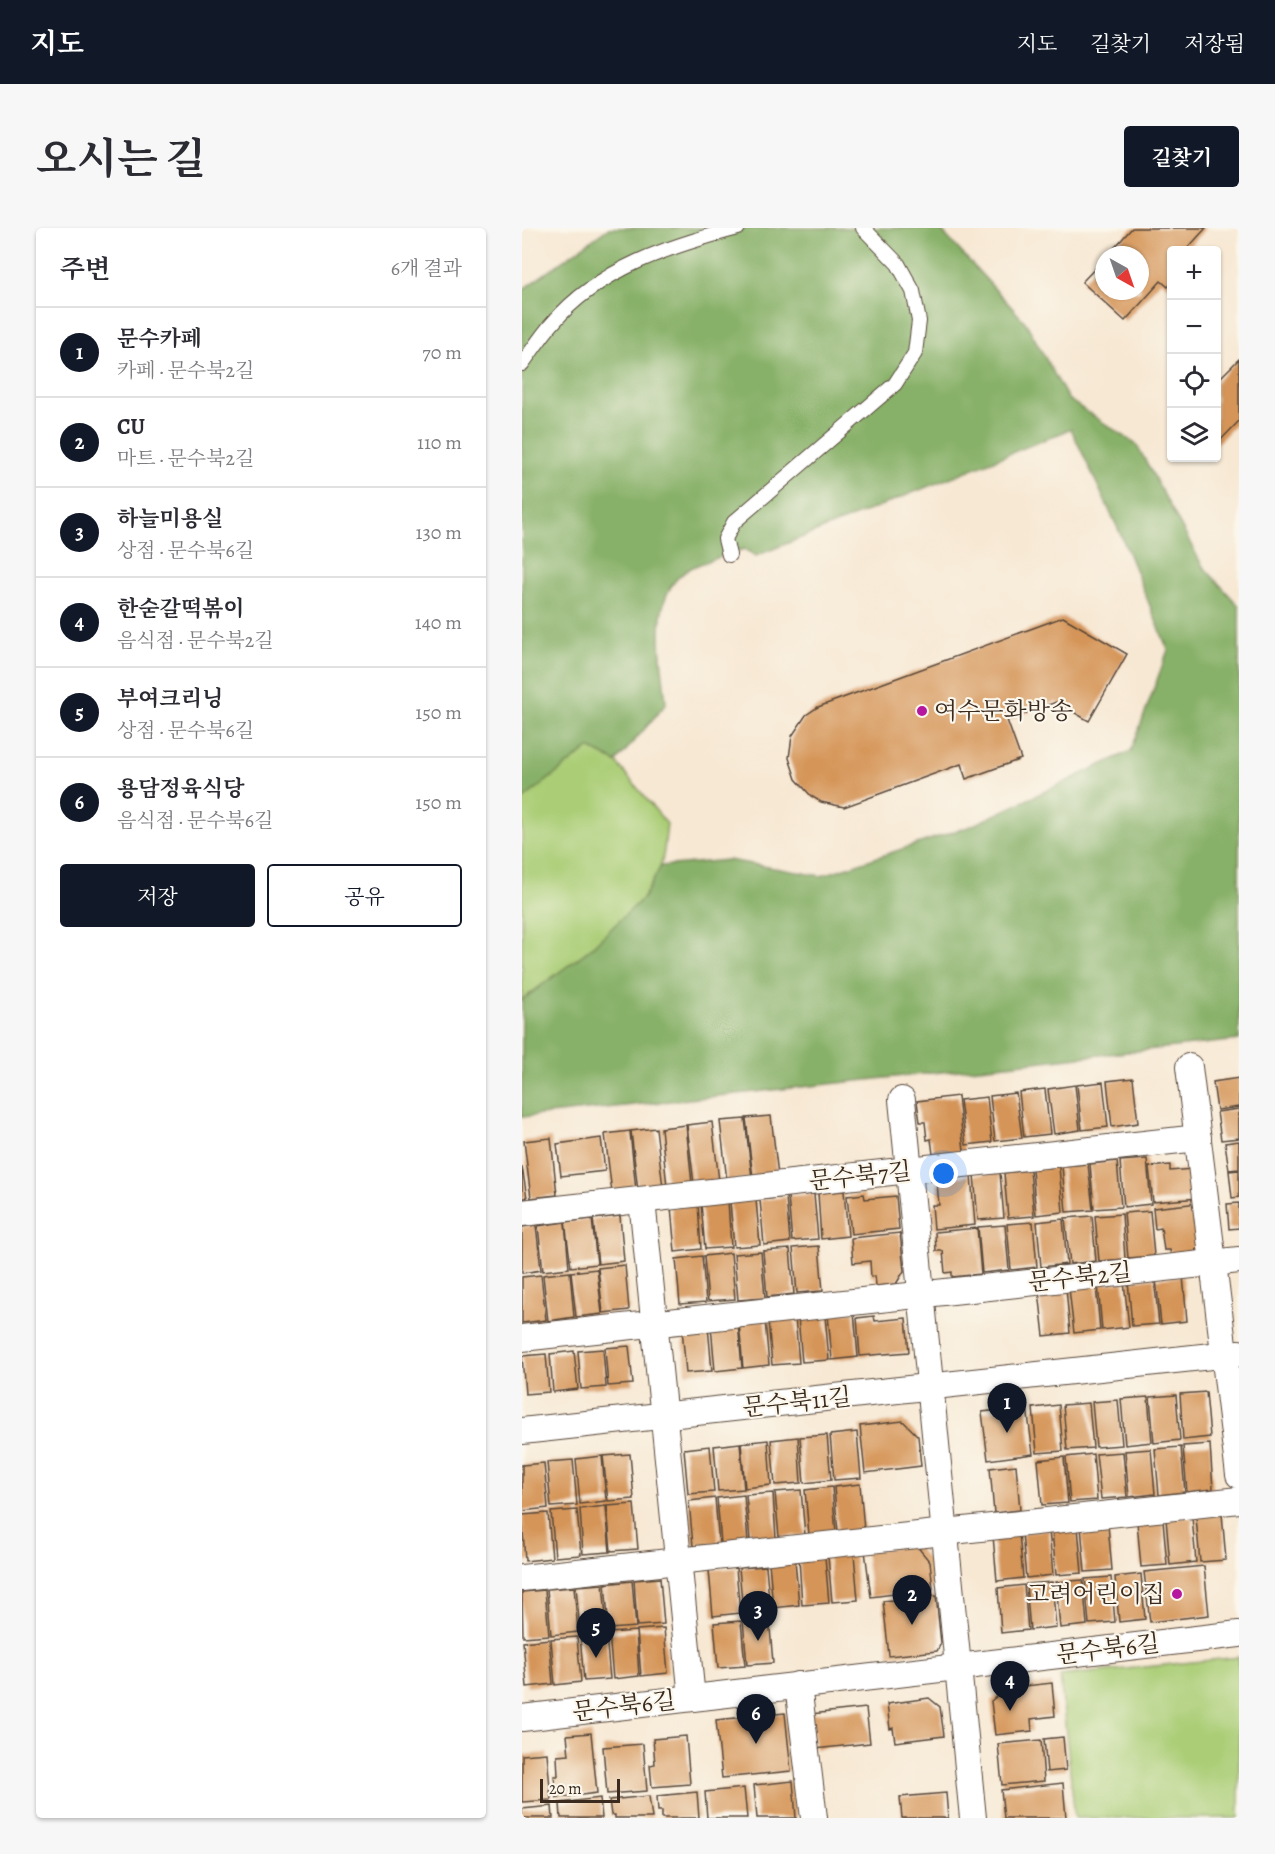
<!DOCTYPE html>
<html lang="ko">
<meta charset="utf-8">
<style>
:root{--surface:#fff;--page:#f7f7f7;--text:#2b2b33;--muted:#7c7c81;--line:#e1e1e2;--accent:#111827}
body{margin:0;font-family:Alegreya,"Noto Serif KR",serif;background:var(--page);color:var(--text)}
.controls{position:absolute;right:18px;top:18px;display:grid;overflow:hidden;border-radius:6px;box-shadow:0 2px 4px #0004}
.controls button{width:54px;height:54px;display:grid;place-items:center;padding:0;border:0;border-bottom:2px solid var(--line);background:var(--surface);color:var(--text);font:30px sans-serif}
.compass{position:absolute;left:573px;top:18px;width:54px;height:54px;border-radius:50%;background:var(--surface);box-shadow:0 2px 4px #0004;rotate:140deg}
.scale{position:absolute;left:18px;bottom:15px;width:80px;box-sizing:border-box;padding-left:6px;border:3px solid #3b2a1e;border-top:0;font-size:16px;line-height:21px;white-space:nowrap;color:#3b2a1e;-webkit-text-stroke:4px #fbf7ec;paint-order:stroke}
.you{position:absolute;left:422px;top:946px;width:21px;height:21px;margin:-15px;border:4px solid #fff;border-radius:50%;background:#1a73e8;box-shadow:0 0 0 9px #1a73e833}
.badge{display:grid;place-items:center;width:39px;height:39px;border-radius:50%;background:var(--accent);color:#fff;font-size:20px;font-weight:700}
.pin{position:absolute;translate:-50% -50px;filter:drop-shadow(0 2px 3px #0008)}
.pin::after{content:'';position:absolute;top:32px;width:21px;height:18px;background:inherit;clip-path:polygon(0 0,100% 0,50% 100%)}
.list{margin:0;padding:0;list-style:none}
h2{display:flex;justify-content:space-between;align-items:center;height:78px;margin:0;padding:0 24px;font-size:26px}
h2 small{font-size:20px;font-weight:400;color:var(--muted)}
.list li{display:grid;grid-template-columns:39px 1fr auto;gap:18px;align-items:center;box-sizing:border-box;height:90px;padding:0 24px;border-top:2px solid var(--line)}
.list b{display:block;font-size:22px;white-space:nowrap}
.list p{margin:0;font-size:20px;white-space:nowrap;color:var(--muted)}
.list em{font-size:20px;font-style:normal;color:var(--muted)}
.actions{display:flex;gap:12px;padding:18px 24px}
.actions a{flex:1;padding:14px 0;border:2px solid var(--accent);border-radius:6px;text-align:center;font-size:21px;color:var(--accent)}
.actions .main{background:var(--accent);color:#fff}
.icon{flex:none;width:33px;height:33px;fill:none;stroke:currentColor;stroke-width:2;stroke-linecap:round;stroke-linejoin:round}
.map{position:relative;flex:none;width:717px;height:1590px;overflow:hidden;border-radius:6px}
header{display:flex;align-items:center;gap:36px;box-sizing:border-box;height:84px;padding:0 30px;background:var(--accent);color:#fff}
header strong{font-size:28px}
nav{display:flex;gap:33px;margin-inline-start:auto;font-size:21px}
.intro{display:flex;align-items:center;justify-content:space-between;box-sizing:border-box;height:144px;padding:0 36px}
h1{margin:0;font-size:42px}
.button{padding:15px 27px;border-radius:6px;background:var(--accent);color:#fff;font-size:21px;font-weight:700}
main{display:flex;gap:36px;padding:0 36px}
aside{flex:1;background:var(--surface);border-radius:6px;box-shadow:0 2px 4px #0004}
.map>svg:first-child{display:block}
</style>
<header>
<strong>지도</strong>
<nav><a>지도</a><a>길찾기</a><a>저장됨</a></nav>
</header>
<div class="intro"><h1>오시는 길</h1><a class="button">길찾기</a></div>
<main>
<aside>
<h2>주변<small>6개 결과</small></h2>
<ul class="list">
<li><span class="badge">1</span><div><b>문수카페</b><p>카페 · 문수북2길</p></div><em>70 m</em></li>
<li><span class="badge">2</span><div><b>CU</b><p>마트 · 문수북2길</p></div><em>110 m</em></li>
<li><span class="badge">3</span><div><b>하늘미용실</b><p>상점 · 문수북6길</p></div><em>130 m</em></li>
<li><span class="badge">4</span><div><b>한숟갈떡볶이</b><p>음식점 · 문수북2길</p></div><em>140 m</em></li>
<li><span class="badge">5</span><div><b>부여크리닝</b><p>상점 · 문수북6길</p></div><em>150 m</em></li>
<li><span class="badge">6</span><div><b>용담정육식당</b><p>음식점 · 문수북6길</p></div><em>150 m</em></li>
</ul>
<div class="actions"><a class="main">저장</a><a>공유</a></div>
</aside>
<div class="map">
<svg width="717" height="1590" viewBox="0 0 717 1590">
<rect width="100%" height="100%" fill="#fbf7ec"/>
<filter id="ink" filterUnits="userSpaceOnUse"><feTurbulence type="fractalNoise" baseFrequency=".0167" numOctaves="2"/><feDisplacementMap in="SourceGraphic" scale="12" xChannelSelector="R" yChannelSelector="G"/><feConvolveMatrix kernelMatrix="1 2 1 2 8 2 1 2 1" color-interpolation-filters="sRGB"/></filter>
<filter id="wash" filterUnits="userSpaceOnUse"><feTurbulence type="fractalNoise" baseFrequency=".008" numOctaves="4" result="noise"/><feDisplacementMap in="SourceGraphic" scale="24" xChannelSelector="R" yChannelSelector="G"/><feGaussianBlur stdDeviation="1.35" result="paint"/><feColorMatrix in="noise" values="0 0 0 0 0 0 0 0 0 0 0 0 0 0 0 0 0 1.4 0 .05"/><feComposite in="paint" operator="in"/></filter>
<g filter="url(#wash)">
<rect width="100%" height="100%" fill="#f7e8d3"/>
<g fill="#aacd76" stroke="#727c4a" stroke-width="1.5">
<path d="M67 519 94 534 145 596C143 609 143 624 139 637 125 686 40 742 0 772V572Z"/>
<polygon points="717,1429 717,1590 553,1590 538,1448"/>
</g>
<path fill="#87b067" stroke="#616d42" stroke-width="1.5" d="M87 0H417L504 95 546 171 615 217 680 337 717 378V812L0 889V772L67 722 122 669 139 638 206 632 299 648 449 598 609 523 646 422 599 307 549 201 234 328 222 321C205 328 185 332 169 340 123 364 141 434 144 476L94 534 67 520 0 572V62Z"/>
<g id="blocks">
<g fill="#d59558">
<polygon points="610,0 684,0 664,22 650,22 650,55 646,59 639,53 603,93 560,54 582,31 582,63 618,63 618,27 586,27"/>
<polygon points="717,131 717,193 694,217 694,154"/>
<polygon points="541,389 605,426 567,493 534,474 485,492 499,531 444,551 439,536 322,579 299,574 289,568 274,551 267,530 270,508 284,487 296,479"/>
<polygon points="611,850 616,895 590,899 585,853"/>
<polygon points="717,850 717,879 695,882 691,854"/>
<polygon points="581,854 586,899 560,902 555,857"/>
<polygon points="553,857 558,902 532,906 526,861"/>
<polygon points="523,861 528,906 502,909 497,864"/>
<polygon points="494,865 500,910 473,913 468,868"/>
<polygon points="436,868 442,923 411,926 409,911 405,912 403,894 398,894 395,873"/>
<polygon points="465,869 470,914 444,917 438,872"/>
<polygon points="717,881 717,910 699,912 695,884"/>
<polygon points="249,888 256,947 231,950 224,890"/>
<polygon points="223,891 230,950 205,953 198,893"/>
<polygon points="190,894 197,953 172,956 165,897"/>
<polygon points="164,897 170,956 145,959 139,900"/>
<polygon points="134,900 141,960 116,963 109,903"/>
<polygon points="108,903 114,963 90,965 83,906"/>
<polygon points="29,910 35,967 9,970 2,913"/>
<polygon points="79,910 83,943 39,948 35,916"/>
<polygon points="717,913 717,941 707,942 703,915"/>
<polygon points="625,931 629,976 602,979 598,933"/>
<polygon points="595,933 599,979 572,981 568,936"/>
<polygon points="566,936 571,982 544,984 540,938"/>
<polygon points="648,937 648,943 670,941 677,970 631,974 627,939"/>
<polygon points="0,938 5,970 0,970"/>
<polygon points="537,939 541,984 514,987 510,941"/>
<polygon points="508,942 512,988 486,990 482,945"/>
<polygon points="717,942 717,969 710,970 707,943"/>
<polygon points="478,945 482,990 456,992 452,947"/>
<polygon points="449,947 453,997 412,1001 410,977 417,977 415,955 421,955 421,950"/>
<polygon points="322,963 326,1008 299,1011 296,965"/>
<polygon points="292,966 296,1011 270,1013 266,968"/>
<polygon points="342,966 343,971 374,968 377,1001 329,1006 325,968"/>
<polygon points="264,969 268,1014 242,1017 238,972"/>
<polygon points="234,972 238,1017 212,1019 208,974"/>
<polygon points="206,973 209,1019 183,1021 179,976"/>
<polygon points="677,975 681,1013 673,1024 649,1027 648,1022 642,1022 639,1000 633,1001 631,980"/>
<polygon points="717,975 717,1000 707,1001 705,976"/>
<polygon points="176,976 179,1021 153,1024 149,979"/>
<polygon points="628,983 632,1028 606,1030 602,985"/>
<polygon points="600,986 603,1031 577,1033 573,988"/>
<polygon points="98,988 102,1033 76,1036 71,991"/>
<polygon points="570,988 574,1033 548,1036 543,990"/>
<polygon points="70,991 75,1036 49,1039 43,994"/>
<polygon points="541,991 545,1036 519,1039 515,994"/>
<polygon points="43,994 47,1040 21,1043 16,998"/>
<polygon points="511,994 515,1039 489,1042 485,996"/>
<polygon points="14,997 19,1042 0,1045 0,999"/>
<polygon points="483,997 487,1042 460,1045 456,999"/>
<polygon points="455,1000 459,1046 430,1049 430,1044 423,1045 421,1023 414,1023 413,1004"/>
<polygon points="378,1005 382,1043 374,1056 354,1058 353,1048 349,1049 348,1033 331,1035 329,1010"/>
<polygon points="297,1018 301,1063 275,1065 271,1020"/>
<polygon points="268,1021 272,1066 245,1069 241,1023"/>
<polygon points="239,1024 243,1070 216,1072 212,1026"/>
<polygon points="209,1025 213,1071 186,1073 182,1028"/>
<polygon points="180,1028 184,1074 158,1076 154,1031"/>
<polygon points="103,1037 107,1082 81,1085 76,1040"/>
<polygon points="75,1041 80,1086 54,1089 49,1044"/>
<polygon points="48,1044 52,1089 26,1093 21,1047"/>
<polygon points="19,1047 24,1092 0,1095 0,1049"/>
<polygon points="661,1048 665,1093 639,1096 634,1051"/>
<polygon points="632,1050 637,1096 610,1098 606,1053"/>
<polygon points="602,1054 607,1099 580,1102 576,1056"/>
<polygon points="574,1057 578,1102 552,1105 547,1060"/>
<polygon points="544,1060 548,1105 522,1108 517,1063"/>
<polygon points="332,1084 336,1129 310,1132 306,1086"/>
<polygon points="303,1087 307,1132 280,1134 276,1089"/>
<polygon points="352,1088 353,1093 384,1090 387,1124 338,1128 335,1090"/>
<polygon points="273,1089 277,1135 250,1137 246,1092"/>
<polygon points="243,1092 247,1137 221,1140 217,1094"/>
<polygon points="216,1095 220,1140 193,1143 189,1098"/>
<polygon points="186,1098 190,1143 164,1145 160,1100"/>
<polygon points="107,1118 111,1156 86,1158 83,1120"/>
<polygon points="81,1121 84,1159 59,1161 56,1123"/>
<polygon points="52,1123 56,1161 31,1164 28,1126"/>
<polygon points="24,1126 27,1164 3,1166 0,1128"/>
<polygon points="684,1164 688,1209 661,1212 658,1166"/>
<polygon points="654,1167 658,1212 632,1215 628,1169"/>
<polygon points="626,1169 630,1214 603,1217 599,1171"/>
<polygon points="596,1172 600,1217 574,1219 570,1174"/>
<polygon points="567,1175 571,1220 545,1222 541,1177"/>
<polygon points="537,1177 541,1223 515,1225 511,1180"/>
<polygon points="505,1179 511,1226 466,1232 460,1184"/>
<polygon points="381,1193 396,1208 399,1238 343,1245 338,1198"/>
<polygon points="335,1204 339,1250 312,1252 308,1207"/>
<polygon points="305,1207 309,1252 282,1255 278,1209"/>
<polygon points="276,1209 279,1255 253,1257 249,1212"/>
<polygon points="246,1212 249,1257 223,1260 219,1215"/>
<polygon points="218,1215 222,1261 196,1263 192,1218"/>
<polygon points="688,1216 691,1261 665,1264 661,1218"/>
<polygon points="188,1218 192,1264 166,1266 162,1221"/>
<polygon points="659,1219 663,1264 637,1267 633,1221"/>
<polygon points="629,1221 633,1266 607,1269 603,1223"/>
<polygon points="601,1224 605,1269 579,1271 574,1226"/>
<polygon points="108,1226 112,1271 86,1273 81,1228"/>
<polygon points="571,1226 575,1272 548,1274 544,1229"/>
<polygon points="80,1228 84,1273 58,1276 54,1231"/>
<polygon points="542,1229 546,1275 520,1277 516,1232"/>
<polygon points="51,1232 55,1277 29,1279 25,1234"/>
<polygon points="22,1235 26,1280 0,1283 0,1237"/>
<polygon points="494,1237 498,1282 472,1285 468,1240"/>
<polygon points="338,1256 342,1302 316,1304 312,1259"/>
<polygon points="310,1259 314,1305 287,1307 283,1262"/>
<polygon points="279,1262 283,1307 257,1309 253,1264"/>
<polygon points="251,1265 254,1310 228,1312 224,1267"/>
<polygon points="222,1267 226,1313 199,1315 195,1270"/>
<polygon points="193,1270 197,1316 171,1318 167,1273"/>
<polygon points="112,1276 116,1321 89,1323 85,1278"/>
<polygon points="84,1278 88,1324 61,1326 58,1281"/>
<polygon points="55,1282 59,1327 33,1329 29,1284"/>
<polygon points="26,1285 30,1330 3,1333 0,1287"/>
<polygon points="700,1286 704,1332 678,1334 674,1289"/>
<polygon points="670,1289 674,1334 648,1337 644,1291"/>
<polygon points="641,1292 645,1337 619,1339 615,1294"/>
<polygon points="586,1297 590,1342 563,1344 559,1299"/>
<polygon points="556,1299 560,1345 534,1347 530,1302"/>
<polygon points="527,1302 531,1347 504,1350 500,1305"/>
<polygon points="497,1305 501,1350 475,1353 471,1308"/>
<polygon points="394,1317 408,1334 411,1361 349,1369 343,1323"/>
<polygon points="332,1326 336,1372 310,1374 306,1329"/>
<polygon points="303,1329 307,1375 280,1377 277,1331"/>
<polygon points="273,1332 277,1377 251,1380 247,1334"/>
<polygon points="244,1338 248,1383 221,1385 217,1340"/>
<polygon points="682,1338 687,1387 628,1394 622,1344"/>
<polygon points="214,1340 218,1385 191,1388 187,1342"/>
<polygon points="619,1346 623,1391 597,1394 593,1349"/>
<polygon points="589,1349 593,1394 567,1396 563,1351"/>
<polygon points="138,1350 142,1396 115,1398 112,1352"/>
<polygon points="561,1352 565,1397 538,1400 534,1354"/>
<polygon points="110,1353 114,1399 87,1401 83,1356"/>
<polygon points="530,1354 534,1399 508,1402 504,1356"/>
<polygon points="81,1356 85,1401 58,1404 54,1358"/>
<polygon points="502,1357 506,1402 479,1405 476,1360"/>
<polygon points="52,1359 56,1404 29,1407 25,1361"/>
<polygon points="23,1362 27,1407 1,1409 0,1364"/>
<polygon points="414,1368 419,1415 415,1423 367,1428 361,1373"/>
<polygon points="247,1389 251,1435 225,1437 221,1392"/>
<polygon points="219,1393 223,1438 196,1440 192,1395"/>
<polygon points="142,1400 146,1445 119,1448 115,1402"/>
<polygon points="114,1403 117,1448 91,1451 87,1405"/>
<polygon points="84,1406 88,1451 62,1453 58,1408"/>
<polygon points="55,1409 59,1454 33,1457 29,1411"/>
<polygon points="27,1411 31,1456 5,1459 1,1414"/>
<polygon points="530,1455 533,1488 509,1491 510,1503 473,1507 469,1473 485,1460"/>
<polygon points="407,1470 418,1479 422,1508 373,1514 371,1500 368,1501 365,1476"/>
<polygon points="344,1480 348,1515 293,1521 289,1486"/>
<polygon points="263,1485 269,1543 200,1550 194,1492"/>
<polygon points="69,1505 75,1565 35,1570 32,1548 36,1548 35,1528 47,1527 45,1507"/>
<polygon points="164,1508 168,1556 130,1559 128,1537 133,1536 131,1511"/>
<polygon points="541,1509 544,1542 525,1544 522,1511"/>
<polygon points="519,1512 522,1553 480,1557 476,1516"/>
<polygon points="121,1516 125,1563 85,1566 81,1519"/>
<polygon points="25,1525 29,1572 0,1574 0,1527"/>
<polygon points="271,1553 274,1590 235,1590 232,1557"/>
<polygon points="541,1555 544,1590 482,1590 479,1562"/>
<polygon points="222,1560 225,1590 185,1590 183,1564"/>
<polygon points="175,1564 177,1590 140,1590 140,1583 136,1583 135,1568"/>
<polygon points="424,1565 426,1590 380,1590 378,1569"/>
<polygon points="127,1568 130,1590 93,1590 93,1587 89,1587 87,1572"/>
<polygon points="78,1570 80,1590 39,1590 38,1575"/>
<polygon points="30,1578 31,1590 0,1590 0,1581"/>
</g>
</g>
</g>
<g filter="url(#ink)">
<use href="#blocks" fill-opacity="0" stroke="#574639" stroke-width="1.5"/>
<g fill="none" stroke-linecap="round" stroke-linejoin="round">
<defs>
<g id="lane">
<path d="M0 136C10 123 19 108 30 96 77 40 148 18 216 0"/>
<polyline points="207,327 203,311 212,294 373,156 393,125 397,93 391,63 376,36 341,0"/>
</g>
<g id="street">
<polyline points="667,839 717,1247"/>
<polyline points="380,872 451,1590"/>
<polyline points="120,972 170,1470"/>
<polyline points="0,985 676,910"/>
<polyline points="0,1110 717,1032"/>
<polyline points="0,1203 717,1125"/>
<polyline points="0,1350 717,1272"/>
<polyline points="276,1457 292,1590"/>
<polyline points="0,1490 717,1406"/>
</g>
</defs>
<use href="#lane" stroke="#574639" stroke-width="16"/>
<use href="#street" stroke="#574639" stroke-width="28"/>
<use href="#lane" stroke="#fff" stroke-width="14"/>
<use href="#street" stroke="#fff" stroke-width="26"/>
</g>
</g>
<g fill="#b5179e" stroke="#fbf7ec" stroke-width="2">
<circle cx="400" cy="483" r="6"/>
<circle cx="655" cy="1366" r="6"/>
</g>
<g text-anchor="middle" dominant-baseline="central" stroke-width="4.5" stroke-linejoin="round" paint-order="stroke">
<g font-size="24" fill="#3b2a1e" stroke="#fbf7ec" text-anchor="start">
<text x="412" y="483">여수문화방송</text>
<text x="643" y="1366" text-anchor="end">고려어린이집</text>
</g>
<g font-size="24" fill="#3b2a1e" stroke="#fbf7ec">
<text transform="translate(338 948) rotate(-6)">문수북7길</text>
<text transform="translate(558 1049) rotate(-6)">문수북2길</text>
<text transform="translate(275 1174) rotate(-6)">문수북11길</text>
<text transform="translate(586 1421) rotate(-7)">문수북6길</text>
<text transform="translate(102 1478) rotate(-7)">문수북6길</text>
</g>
</g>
</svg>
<div class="controls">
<button>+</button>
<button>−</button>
<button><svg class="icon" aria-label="locate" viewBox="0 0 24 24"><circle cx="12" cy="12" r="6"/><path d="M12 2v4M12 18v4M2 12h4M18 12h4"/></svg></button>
<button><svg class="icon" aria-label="layers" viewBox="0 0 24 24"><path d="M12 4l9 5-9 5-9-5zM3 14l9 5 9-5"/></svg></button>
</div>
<svg class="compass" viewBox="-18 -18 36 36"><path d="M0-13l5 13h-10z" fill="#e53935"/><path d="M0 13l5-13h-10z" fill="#7c7c81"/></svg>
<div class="scale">20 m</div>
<div class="you"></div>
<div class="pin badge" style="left:485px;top:1205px">1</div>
<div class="pin badge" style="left:390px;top:1397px">2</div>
<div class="pin badge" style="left:236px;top:1413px">3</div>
<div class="pin badge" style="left:488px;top:1483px">4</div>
<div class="pin badge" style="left:74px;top:1430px">5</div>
<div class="pin badge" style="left:234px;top:1516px">6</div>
</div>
</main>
